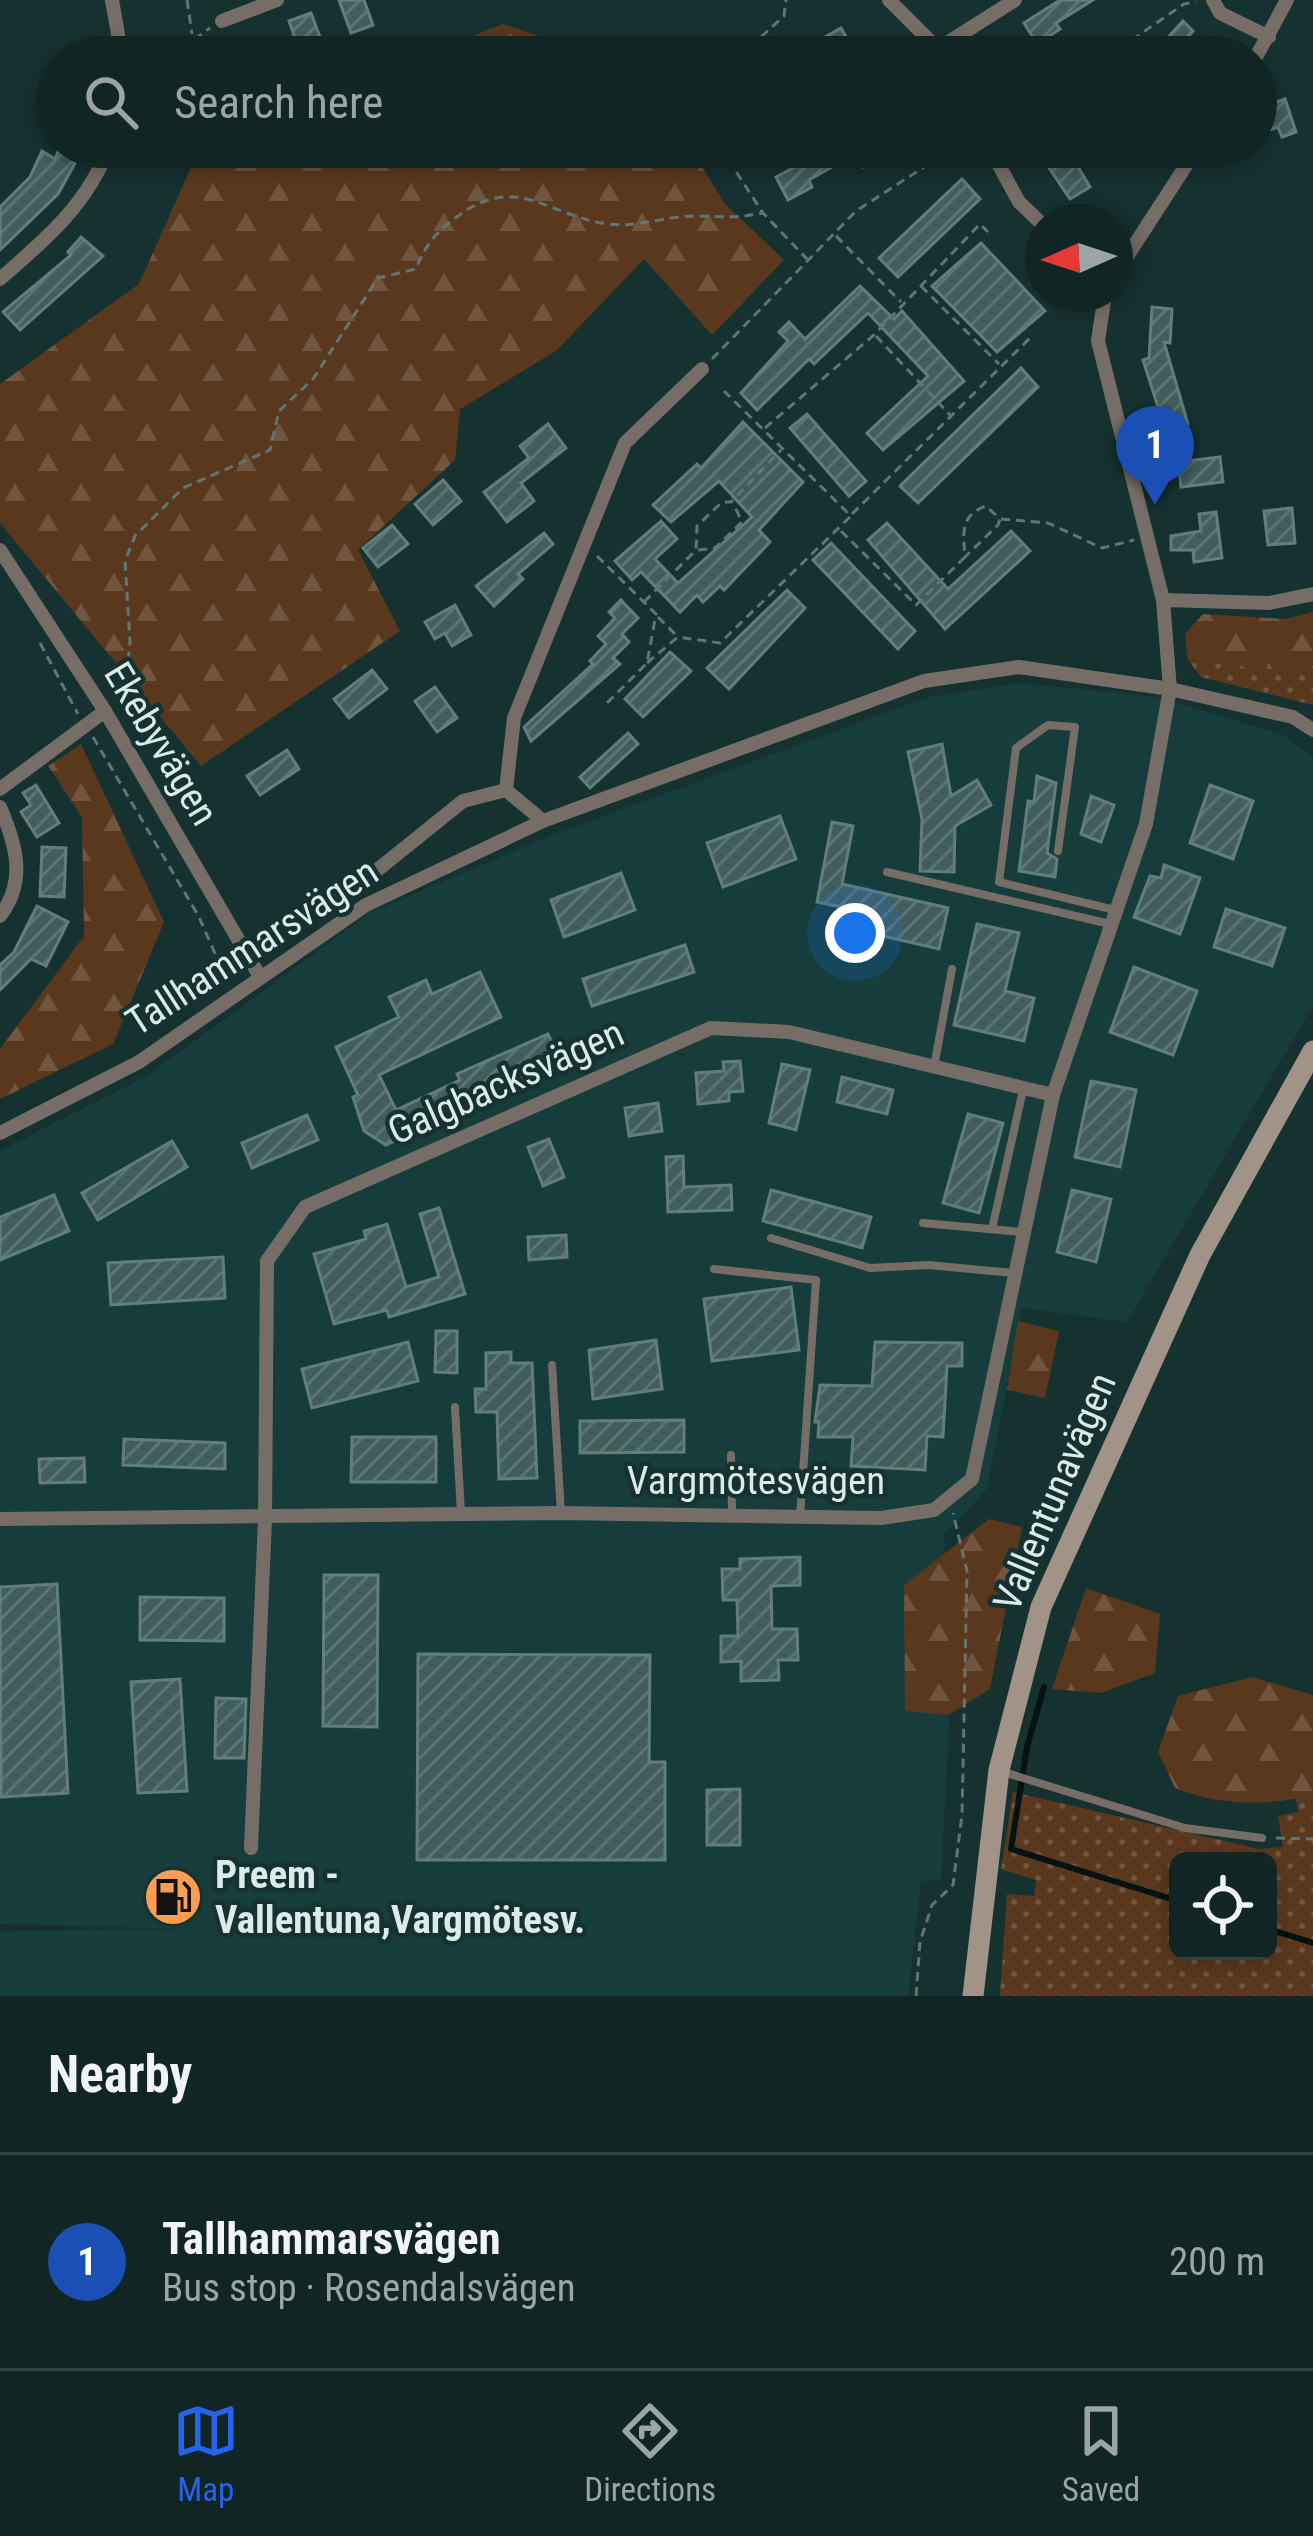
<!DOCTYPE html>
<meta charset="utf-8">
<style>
:root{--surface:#102524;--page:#192d2c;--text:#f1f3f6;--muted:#9ca5a6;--line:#304241;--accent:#2563eb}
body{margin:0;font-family:"Roboto Condensed",sans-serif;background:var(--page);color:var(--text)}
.controls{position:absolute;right:36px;bottom:36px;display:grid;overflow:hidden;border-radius:18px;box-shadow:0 6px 18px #0003}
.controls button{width:108px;height:108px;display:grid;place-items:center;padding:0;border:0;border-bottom:3px solid var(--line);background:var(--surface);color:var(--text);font:60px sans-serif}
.compass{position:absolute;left:1025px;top:204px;width:108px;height:108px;border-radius:50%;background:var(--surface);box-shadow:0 6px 18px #0003;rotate:267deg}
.you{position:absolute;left:855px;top:933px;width:42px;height:42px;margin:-30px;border:9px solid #fff;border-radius:50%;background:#1a73e8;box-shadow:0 0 0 18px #1a73e833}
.badge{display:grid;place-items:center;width:78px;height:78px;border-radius:50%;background:var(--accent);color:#fff;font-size:39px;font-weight:700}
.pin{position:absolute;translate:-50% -99px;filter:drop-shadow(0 3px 6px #0008)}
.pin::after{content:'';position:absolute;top:63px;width:42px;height:36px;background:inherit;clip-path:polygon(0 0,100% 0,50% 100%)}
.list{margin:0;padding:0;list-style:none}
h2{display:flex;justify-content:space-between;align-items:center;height:156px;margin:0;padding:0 48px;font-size:51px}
h2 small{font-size:39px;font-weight:400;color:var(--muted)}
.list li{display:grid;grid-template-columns:78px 1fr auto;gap:36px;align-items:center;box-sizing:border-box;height:216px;padding:0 48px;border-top:3px solid var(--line)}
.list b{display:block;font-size:45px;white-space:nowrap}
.list p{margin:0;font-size:39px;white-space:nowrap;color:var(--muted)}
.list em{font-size:39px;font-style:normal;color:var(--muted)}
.icon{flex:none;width:66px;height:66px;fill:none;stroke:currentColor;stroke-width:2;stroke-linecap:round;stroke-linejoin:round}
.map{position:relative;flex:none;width:1313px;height:1996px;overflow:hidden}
.search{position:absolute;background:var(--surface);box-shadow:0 6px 18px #0003;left:36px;right:36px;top:36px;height:132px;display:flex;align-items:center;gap:30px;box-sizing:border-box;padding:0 42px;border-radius:66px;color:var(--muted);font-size:45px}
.sheet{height:372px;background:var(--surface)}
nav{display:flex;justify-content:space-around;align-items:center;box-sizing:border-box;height:168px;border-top:3px solid var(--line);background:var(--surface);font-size:33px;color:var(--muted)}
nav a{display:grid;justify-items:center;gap:6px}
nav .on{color:var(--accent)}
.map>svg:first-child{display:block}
</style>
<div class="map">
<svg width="1313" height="1996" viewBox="0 0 1313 1996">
<defs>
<pattern id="grass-dots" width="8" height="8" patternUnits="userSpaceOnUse" patternTransform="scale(3)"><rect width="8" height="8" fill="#5a381e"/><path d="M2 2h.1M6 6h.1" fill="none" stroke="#71553f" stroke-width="1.8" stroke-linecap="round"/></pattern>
<pattern id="forest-firs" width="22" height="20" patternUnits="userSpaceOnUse" patternTransform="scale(3)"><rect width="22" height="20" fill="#5a381e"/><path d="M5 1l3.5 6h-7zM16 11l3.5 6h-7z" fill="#71553f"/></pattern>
<pattern id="building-hatch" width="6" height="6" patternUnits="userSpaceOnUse" patternTransform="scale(3)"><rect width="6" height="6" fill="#415d5c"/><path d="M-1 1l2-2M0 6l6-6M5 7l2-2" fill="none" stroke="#5c7474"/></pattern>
</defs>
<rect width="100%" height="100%" fill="#153130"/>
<polygon fill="#163d3c" points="1020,683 1158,697 1284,735 1313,758 1313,1006 1127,1322 1022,1308 987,1489 944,1534 949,1728 941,1880 921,1881 908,1996 0,1996 0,1931 190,1929 0,1924 0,1151 148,1075 370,913 549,836 928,697"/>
<g fill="url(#grass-dots)" fill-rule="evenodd">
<polygon points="1188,660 1277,670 1313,666 1313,705 1201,677"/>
<path d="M1013 1792 1259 1849 1283 1847 1278 1816 1298 1812 1296 1799 1313 1796V1996H1000L1007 1894 1034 1896 1036 1880 1001 1869ZM1178 1861H1268V1951H1178Z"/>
</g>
<g fill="url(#forest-firs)">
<polygon points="503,24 603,57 420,57"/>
<polygon points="200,147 690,147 725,204 784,260 712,335 644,259 556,351 460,409 455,460 358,550 400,631 201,766 0,523 0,384 139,284"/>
<polygon points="1313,612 1313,666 1277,670 1188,660 1185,634 1203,614 1285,619"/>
<polygon points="81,744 164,922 113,1044 0,1099 0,1049 84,936 82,817 48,766"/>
<polygon points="1018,1321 1059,1331 1045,1398 1007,1390"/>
<polygon points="989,1519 1022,1527 990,1689 949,1715 905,1711 904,1585"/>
<polygon points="1086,1588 1160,1614 1155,1673 1101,1693 1052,1689"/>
<path d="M1252 1677 1313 1695V1796C1263 1805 1224 1807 1175 1788L1158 1752 1178 1696Z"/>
</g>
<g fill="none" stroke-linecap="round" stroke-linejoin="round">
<g stroke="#051212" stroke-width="6">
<polyline points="1044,1687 1027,1747 1011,1849 1178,1901"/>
<polyline points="1268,1929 1313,1943"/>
</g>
</g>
<g fill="url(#building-hatch)" stroke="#607e7c" stroke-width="3">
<polygon points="339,0 364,0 373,25 351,33"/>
<polygon points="1060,0 1093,0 1056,23 1060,29 1037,44 1024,23"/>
<polygon points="311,13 323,45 300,53 289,21"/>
<polygon points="1183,21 1193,31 1188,37 1209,57 1150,57"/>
<polygon points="841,28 853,49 838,57 789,57"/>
<polygon points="1285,99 1296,132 1282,137 1278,127 1263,132 1258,119 1268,115 1265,106"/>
<polygon points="60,147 84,147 58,194 0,250 0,207 30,177 42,151 55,159"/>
<polygon points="817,147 897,147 863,167 855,154 809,180 812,187 788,200 776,177 820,153"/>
<polygon points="1035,147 1073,147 1068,150 1090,187 1070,199"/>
<polygon points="962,179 980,199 898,277 879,258"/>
<polygon points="81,237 103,256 20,330 3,312 71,255 68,252"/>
<polygon points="981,243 1045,311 997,352 932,286"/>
<polygon points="860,286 894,319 902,311 964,381 883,450 867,433 928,376 868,313 814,364 809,359 757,410 741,393 788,341 779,332 789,322 805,339"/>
<polygon points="1152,307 1172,309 1170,343 1164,342 1188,424 1166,432 1143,360 1149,358"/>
<polygon points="1021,368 1038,387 918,503 900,486"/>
<polygon points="807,414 866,481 849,496 790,428"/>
<polygon points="743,422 803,482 759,530 770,542 724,590 720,586 703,602 697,595 680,612 641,572 632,580 615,561 661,521 677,539 655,559 678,583 752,517 719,481 671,522 653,505 697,464 701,468"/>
<polygon points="548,424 566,448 521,483 534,501 507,522 484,492 529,458 520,446"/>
<polygon points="1220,457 1223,482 1181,487 1178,462"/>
<polygon points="443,480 461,501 433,525 415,504"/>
<polygon points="1292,508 1295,543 1268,545 1264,511"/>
<polygon points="1216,512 1222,558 1194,562 1193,550 1171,550 1171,536 1201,531 1199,514"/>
<polygon points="887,523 948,589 1011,531 1030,551 945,629 868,540"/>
<polygon points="392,525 408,544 378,567 363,548"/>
<polygon points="544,533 553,544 518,574 523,579 494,606 476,586"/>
<polygon points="831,543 915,631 898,649 813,560"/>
<polygon points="787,590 805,608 729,689 707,668"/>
<polygon points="621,600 638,618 622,634 629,642 613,658 620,664 531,741 524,727 593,664 590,661 606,644 598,636 615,618 609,612"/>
<polygon points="455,605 471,635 452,646 445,633 435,639 425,622"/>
<polygon points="670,652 691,671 643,717 625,699"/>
<polygon points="372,670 387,689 349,718 334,699"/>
<polygon points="435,687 457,718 437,732 415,701"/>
<polygon points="628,733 638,744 590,788 580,777"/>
<polygon points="942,744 951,796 977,780 991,805 955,826 954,872 920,871 922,819 908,752"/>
<polygon points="287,750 299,769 260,795 247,776"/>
<polygon points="1037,776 1056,783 1047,853 1057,859 1055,877 1019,871 1028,801 1034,802"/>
<polygon points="36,785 59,823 37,837 21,812 31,805 23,793"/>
<polygon points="1210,785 1253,801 1233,859 1190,843"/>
<polygon points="1091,796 1114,805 1101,842 1081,834"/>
<polygon points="780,816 796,859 723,887 707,843"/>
<polygon points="832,822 853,826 842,884 948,908 939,949 857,930 861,911 817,902"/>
<polygon points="42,847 66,848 64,897 40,896"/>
<polygon points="1164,865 1200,878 1180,934 1134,917 1150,876 1161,878"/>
<polygon points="621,873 635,910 564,937 551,900"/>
<polygon points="37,906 68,922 46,966 31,959 0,990 0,965 14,952"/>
<polygon points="1226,909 1285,928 1272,966 1214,947"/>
<polygon points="977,924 1019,933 1005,991 1034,998 1024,1041 954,1025"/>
<polygon points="685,945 694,972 592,1006 583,979"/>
<polygon points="1134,967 1197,991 1173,1055 1110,1032"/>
<polygon points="480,972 501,1017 379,1075 396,1110 460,1080 457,1074 548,1034 561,1063 386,1145 364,1131 353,1097 358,1095 336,1047 399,1017 389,997 426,980 432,994"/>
<polygon points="740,1061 743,1091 729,1092 729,1101 698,1104 696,1073 724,1071 723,1062"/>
<polygon points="782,1064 810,1070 796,1130 769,1123"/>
<polygon points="842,1077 893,1090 887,1114 837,1102"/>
<polygon points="1091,1081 1136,1090 1120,1167 1075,1157"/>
<polygon points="658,1103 662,1131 629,1136 625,1108"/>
<polygon points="968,1114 1003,1123 979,1213 943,1203"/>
<polygon points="307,1115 318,1140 252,1168 242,1143"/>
<polygon points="549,1139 564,1177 543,1186 528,1147"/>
<polygon points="172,1141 187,1167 98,1220 82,1193"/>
<polygon points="683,1156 684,1187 731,1185 732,1210 668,1212 666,1157"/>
<polygon points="771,1190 871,1217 862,1248 763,1221"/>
<polygon points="1072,1190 1111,1199 1096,1262 1057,1252"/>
<polygon points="54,1195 69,1231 0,1260 0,1217"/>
<polygon points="439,1208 465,1294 389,1317 387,1310 334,1324 314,1254 366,1239 364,1231 387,1224 406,1287 439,1277 420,1214"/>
<polygon points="566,1235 567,1257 529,1260 528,1237"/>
<polygon points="223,1257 225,1298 111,1305 108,1263"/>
<polygon points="791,1287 799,1350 712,1361 704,1299"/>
<polygon points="436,1331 457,1331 457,1373 435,1372"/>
<polygon points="656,1340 662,1389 593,1399 589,1350"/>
<polygon points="408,1342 418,1381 312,1408 302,1369"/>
<polygon points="875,1342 962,1343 962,1366 947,1366 943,1437 927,1436 925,1470 851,1466 853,1437 818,1437 819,1422 815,1422 820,1385 872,1386"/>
<polygon points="511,1352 511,1363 532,1363 537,1478 499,1479 497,1412 476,1412 475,1389 486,1389 486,1353"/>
<polygon points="684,1420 684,1452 580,1453 580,1421"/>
<polygon points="352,1437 436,1437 436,1482 351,1482"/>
<polygon points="124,1439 225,1443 225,1469 123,1465"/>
<polygon points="84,1458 85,1482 40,1483 39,1459"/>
<polygon points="800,1557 800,1585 771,1586 772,1629 797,1629 798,1660 778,1660 779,1680 741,1681 741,1661 721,1662 721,1636 738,1636 737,1600 723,1600 722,1569 740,1569 740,1559"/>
<polygon points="324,1575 378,1575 377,1727 323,1726"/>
<polygon points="57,1584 68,1793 1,1797 0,1587"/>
<polygon points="140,1597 224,1598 224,1641 140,1640"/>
<polygon points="418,1654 650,1655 649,1762 665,1762 665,1860 417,1860"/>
<polygon points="180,1679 187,1791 138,1793 131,1682"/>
<polygon points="216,1698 246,1699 244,1758 215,1758"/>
<polygon points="740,1789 740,1845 707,1845 707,1790"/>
</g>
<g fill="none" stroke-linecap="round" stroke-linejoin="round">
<g stroke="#5f7675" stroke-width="3" stroke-dasharray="9 6" stroke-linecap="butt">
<polyline points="187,0 192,34"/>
<polyline points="170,57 210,28"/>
<polyline points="739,57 784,16 786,0"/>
<polyline points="1107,57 1184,4 1196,2"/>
<polyline points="720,147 763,213 807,259"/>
<polyline points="836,236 901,302"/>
<polyline points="921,286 999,364"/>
<polyline points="876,336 951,416"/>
<polyline points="712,359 856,211 955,147"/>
<polyline points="765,428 875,334 980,224 988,232"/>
<polyline points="852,514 1030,338"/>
<polyline points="1001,519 1048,523 1102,548 1134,540"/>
<path d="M841 531 916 605 965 557C963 533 960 515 986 506L1000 519 998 525 965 557"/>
<polyline points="698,550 715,548 742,522 734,505"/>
<polyline points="597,556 656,614 647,663 606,704"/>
<polyline points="644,602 696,550 697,526 722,502 731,502 781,450"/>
<polyline points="658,617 677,636"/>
<polyline points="40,643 78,714"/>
<polyline points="647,663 678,637 720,643 851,516 724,391"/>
<path d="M116 702 124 694 130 643 125 561 135 536 183 488 270 450 279 411 313 379 378 278 416 269C426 243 438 230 461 214 518 173 550 217 608 224 637 228 669 215 699 216 723 217 739 218 763 213"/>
<polyline points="93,737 199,917 220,965 229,959"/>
<polyline points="258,941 287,933 339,900"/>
<polyline points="187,1008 214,983 220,965"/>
<polyline points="1276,1838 1313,1839"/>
<polyline points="916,1996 920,1942 932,1905 953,1885 962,1815 967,1571 953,1513"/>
</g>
<g stroke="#776d67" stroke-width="8">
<polyline points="1058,851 1075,727 1048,725 1016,748 999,882 1115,910"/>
<polyline points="887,872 1110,924"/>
<polyline points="934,1067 952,969"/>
<polyline points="923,1223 1022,1232"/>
<polyline points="992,1229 1023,1090"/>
<polyline points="771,1238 870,1268 928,1265 1013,1273"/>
<polyline points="714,1269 816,1280 800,1517"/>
<polyline points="552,1365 561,1513"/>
<polyline points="455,1407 461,1513"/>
<polyline points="731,1455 732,1513"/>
<polyline points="1000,1771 1185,1828 1262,1838"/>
</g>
<g stroke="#776d67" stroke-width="14">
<polyline points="112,0 122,57"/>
<polyline points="889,0 941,52"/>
<polyline points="1213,0 1220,13 1269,37"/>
<polyline points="222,21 277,0"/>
<polyline points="925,57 1015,0"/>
<polyline points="1256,57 1287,0"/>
<polyline points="989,147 1019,202 1043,225"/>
<polyline points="1115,275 1198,147"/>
<path d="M0 279C45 240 87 205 109 147"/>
<polyline points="0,550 105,711 259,975"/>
<polyline points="1163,600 1269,603 1313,594"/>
<polyline points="0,789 105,711"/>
<path d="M0 807C16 844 27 881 0 916"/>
<polyline points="543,821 506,790 514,718 625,443 702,369"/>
<polyline points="350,892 463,801 506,790"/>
<polyline points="0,1133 139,1062 366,905 543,821 924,681 1019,667 1170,689 1293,717 1313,730"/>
<polyline points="0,1519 561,1513 881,1518 934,1510 972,1479 1053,1095 1146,824 1170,689 1163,600 1098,341 1105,294"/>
<polyline points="251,1848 265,1519 267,1261 305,1207 711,1028 789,1032 1053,1095"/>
</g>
<polyline stroke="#a19388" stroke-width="21" points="973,1996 999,1770 1041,1607 1200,1255 1313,1051"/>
</g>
<defs>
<symbol id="fuel-disc" viewBox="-11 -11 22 22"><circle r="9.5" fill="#fc9d52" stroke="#153130"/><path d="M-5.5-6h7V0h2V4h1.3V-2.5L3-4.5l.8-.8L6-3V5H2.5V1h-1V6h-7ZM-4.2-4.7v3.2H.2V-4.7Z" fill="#111"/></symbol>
</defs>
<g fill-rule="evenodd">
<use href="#fuel-disc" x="140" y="1864" width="66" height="66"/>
</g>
<g text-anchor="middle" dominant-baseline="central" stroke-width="9" stroke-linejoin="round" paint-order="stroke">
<g font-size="39" fill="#dbebea" stroke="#153130">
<text transform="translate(161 744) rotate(59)">Ekebyvägen</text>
<text transform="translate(252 947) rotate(-33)">Tallhammarsvägen</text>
<text transform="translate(506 1082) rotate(-24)">Galgbacksvägen</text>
<text x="756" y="1481">Vargmötesvägen</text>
<text transform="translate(1055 1492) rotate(-67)">Vallentunavägen</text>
</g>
<g font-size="39" font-weight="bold" fill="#dbebea" stroke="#153130" text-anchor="start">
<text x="215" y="1875">Preem -<tspan x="215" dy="45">Vallentuna,Vargmötesv.</tspan></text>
</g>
</g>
</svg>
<div class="controls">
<button><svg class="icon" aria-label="locate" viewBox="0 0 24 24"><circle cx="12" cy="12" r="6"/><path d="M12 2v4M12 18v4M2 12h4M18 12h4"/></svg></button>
</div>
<svg class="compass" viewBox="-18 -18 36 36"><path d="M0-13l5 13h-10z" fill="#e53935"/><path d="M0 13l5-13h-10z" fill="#9ca5a6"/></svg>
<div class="you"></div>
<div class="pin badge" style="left:1155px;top:505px;background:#1a4fb4">1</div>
<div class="search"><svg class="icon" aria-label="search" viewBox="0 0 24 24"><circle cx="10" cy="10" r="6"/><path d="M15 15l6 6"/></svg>Search here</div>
</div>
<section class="sheet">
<h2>Nearby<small></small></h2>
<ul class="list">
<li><span class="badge" style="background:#1a4fb4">1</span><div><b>Tallhammarsvägen</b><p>Bus stop · Rosendalsvägen</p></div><em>200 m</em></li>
</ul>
</section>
<nav>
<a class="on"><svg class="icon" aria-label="map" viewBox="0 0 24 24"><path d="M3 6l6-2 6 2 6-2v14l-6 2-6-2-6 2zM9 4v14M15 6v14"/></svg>Map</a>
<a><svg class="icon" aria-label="directions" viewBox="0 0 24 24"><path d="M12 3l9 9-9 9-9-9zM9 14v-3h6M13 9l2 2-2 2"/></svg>Directions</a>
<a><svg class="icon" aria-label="saved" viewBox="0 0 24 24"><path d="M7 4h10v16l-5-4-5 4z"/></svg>Saved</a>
</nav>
